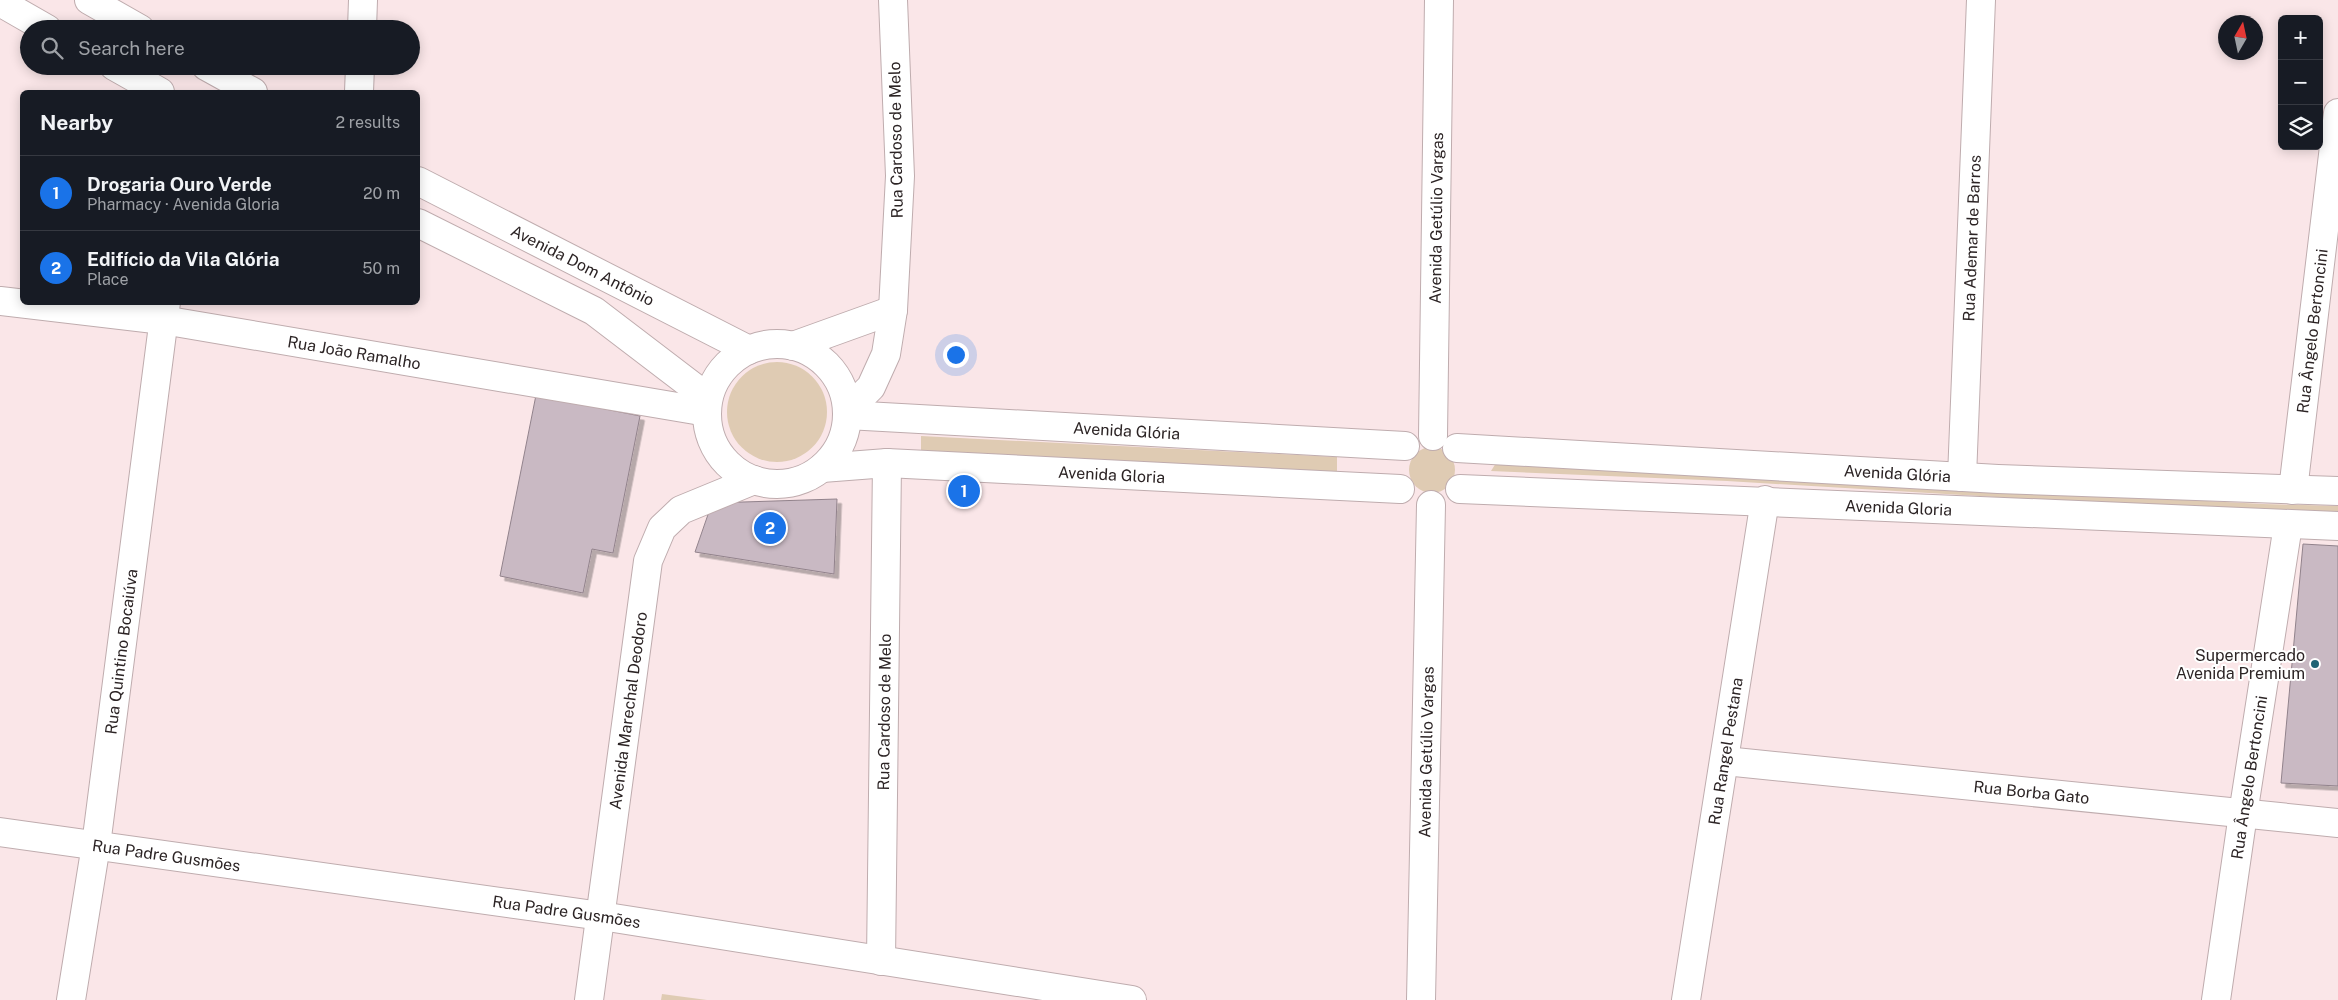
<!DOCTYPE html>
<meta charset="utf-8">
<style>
:root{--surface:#171b24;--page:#242831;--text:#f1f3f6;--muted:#9ea1a6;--line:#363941;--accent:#1a73e8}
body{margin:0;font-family:"Public Sans",sans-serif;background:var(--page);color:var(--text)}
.controls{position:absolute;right:15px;top:15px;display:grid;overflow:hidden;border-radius:8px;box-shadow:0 2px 12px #0003}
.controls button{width:45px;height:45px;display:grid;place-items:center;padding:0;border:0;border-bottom:1px solid var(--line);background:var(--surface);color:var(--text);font:25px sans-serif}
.compass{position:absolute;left:2218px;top:15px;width:45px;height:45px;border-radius:50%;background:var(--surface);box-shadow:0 2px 12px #0003;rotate:9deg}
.you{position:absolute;left:955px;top:354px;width:18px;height:18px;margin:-12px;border:4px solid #fff;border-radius:50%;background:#1a73e8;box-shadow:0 0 0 8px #1a73e833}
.badge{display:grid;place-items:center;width:32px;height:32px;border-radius:50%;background:var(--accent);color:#fff;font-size:16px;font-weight:700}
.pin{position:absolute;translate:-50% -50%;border:2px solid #fff;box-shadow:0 1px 5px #0006}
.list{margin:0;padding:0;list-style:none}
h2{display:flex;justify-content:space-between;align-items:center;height:65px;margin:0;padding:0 20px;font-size:21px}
h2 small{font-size:16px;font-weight:400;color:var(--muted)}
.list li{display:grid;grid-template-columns:32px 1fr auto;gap:15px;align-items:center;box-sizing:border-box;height:75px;padding:0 20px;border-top:1px solid var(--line)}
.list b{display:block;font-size:19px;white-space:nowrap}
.list p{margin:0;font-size:16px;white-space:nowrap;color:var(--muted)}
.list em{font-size:16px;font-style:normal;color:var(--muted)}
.icon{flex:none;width:28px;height:28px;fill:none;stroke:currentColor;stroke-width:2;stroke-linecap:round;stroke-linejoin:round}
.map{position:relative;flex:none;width:2338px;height:1000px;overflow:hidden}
.search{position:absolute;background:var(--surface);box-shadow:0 2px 12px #0003;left:20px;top:20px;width:400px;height:55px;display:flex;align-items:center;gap:12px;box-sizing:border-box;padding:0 18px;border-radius:28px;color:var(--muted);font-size:19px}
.panel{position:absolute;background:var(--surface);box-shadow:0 2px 12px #0003;left:20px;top:90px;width:400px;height:215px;border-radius:8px}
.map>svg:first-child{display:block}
</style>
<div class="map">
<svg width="2338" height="1000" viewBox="0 0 2338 1000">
<defs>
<filter id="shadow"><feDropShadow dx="4.5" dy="4.5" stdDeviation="0" flood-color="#0004"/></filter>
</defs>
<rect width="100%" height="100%" fill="#fae6e8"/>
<g fill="#dfcbb3">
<circle cx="777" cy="412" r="50"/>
<polygon points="921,436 1337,457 1337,472 921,451"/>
<circle cx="1432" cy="470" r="23"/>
<polygon points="1496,463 2263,504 2338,506 2338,516 2262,513 1727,481 1491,471"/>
<polygon points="662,994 707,1000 661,1000"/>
</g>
<g fill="#c9b9c3" stroke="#92838c" filter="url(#shadow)">
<polygon points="536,395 640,416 613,553 592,549 583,593 500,576"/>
<polygon points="837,499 834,574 695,552 712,503"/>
<polygon points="2303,544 2338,546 2338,786 2281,783"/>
</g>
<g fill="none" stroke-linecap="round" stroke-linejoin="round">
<defs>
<g id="street">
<polyline points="362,29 363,0"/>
<polyline points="359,92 360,66"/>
<path id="s1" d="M0 301 163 320 707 412"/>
<path id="s2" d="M1962 477 1981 0"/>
<path id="s3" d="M1725 761 2338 823"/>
<path id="s4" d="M0 832 601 916 1132 1000"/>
<path id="s5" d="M881 961 887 463"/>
<path id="s6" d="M71 1000 96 845 166 302"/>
<path id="s7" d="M1686 1000 1765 500"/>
</g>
<g id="secondary">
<polyline points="89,0 140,29"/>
<polyline points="0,2 47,29"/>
<polyline points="114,66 160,92"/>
<polyline points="206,66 253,92"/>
<path id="s8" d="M418 181 749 350"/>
<polyline points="418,223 594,311 708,398"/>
<circle cx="777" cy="414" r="70"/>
<polyline points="793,346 893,310"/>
<polyline points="847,411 871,387 886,354 893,310 900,176 893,0"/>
<path id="s9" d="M847 415 1405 446"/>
<path id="s10" d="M1433 436 1439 0"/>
<path id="s11" d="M1457 448 1998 479 2338 491"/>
<path id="s12" d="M822 468 887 463 1400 489"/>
<path id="s13" d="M1460 489 2338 526"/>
<path id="s14" d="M2293 490 2338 113"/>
<path id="s15" d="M589 1000 648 561 662 528 681 510 754 480"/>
<path id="s16" d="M1421 1000 1431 505"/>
<path id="s17" d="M2216 1000 2243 814 2288 525"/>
</g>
</defs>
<use href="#street" stroke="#bfacae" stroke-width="30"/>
<use href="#secondary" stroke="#bfacae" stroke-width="30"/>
<use href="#street" stroke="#fff" stroke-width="28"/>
<use href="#secondary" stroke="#fff" stroke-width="28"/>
</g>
<circle fill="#1f6475" stroke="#fff" stroke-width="2" cx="2315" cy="664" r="5"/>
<g text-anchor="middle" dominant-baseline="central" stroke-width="4" stroke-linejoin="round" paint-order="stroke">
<g font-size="16" fill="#2c2425" stroke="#fff">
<text transform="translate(896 140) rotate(-91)">Rua Cardoso de Melo</text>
<text stroke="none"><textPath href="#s10" startOffset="218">Avenida Getúlio Vargas</textPath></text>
<text stroke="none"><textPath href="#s2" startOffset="239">Rua Ademar de Barros</textPath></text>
<text stroke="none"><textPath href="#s8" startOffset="185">Avenida Dom Antônio</textPath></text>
<text stroke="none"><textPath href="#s14" startOffset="160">Rua Ângelo Bertoncini</textPath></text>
<text stroke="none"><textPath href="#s1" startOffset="358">Rua João Ramalho</textPath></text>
<text stroke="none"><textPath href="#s9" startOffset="280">Avenida Glória</textPath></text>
<text stroke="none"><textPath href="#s11" startOffset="441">Avenida Glória</textPath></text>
<text stroke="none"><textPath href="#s12" startOffset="290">Avenida Gloria</textPath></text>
<text stroke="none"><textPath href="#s13" startOffset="439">Avenida Gloria</textPath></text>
<text stroke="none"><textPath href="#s6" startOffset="352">Rua Quintino Bocaiúva</textPath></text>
<text stroke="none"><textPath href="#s15" startOffset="292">Avenida Marechal Deodoro</textPath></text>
<text stroke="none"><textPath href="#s5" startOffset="249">Rua Cardoso de Melo</textPath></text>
<text stroke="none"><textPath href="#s7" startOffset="252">Rua Rangel Pestana</textPath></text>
<text stroke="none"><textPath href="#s16" startOffset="248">Avenida Getúlio Vargas</textPath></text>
<text stroke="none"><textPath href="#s17" startOffset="225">Rua Ângelo Bertoncini</textPath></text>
<text stroke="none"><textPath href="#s3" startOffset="308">Rua Borba Gato</textPath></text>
<text stroke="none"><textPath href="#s4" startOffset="168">Rua Padre Gusmões</textPath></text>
<text stroke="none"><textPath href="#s4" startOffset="572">Rua Padre Gusmões</textPath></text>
</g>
<g font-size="16" fill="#2c2425" stroke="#fff" text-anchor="end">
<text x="2305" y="655">Supermercado<tspan x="2305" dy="18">Avenida Premium</tspan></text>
</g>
</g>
</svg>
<div class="controls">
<button>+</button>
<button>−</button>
<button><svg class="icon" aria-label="layers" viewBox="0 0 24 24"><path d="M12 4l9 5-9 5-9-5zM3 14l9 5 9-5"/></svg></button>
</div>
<svg class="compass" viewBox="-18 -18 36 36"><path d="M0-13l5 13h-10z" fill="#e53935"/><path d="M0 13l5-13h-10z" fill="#9ea1a6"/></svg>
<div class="you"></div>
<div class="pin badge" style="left:964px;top:491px">1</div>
<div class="pin badge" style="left:770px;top:528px">2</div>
<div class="search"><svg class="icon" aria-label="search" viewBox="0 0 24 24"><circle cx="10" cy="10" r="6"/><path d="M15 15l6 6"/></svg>Search here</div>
<section class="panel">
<h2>Nearby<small>2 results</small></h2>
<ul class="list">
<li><span class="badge">1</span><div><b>Drogaria Ouro Verde</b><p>Pharmacy · Avenida Gloria</p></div><em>20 m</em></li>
<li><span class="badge">2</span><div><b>Edifício da Vila Glória</b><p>Place</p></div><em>50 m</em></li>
</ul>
</section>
</div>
